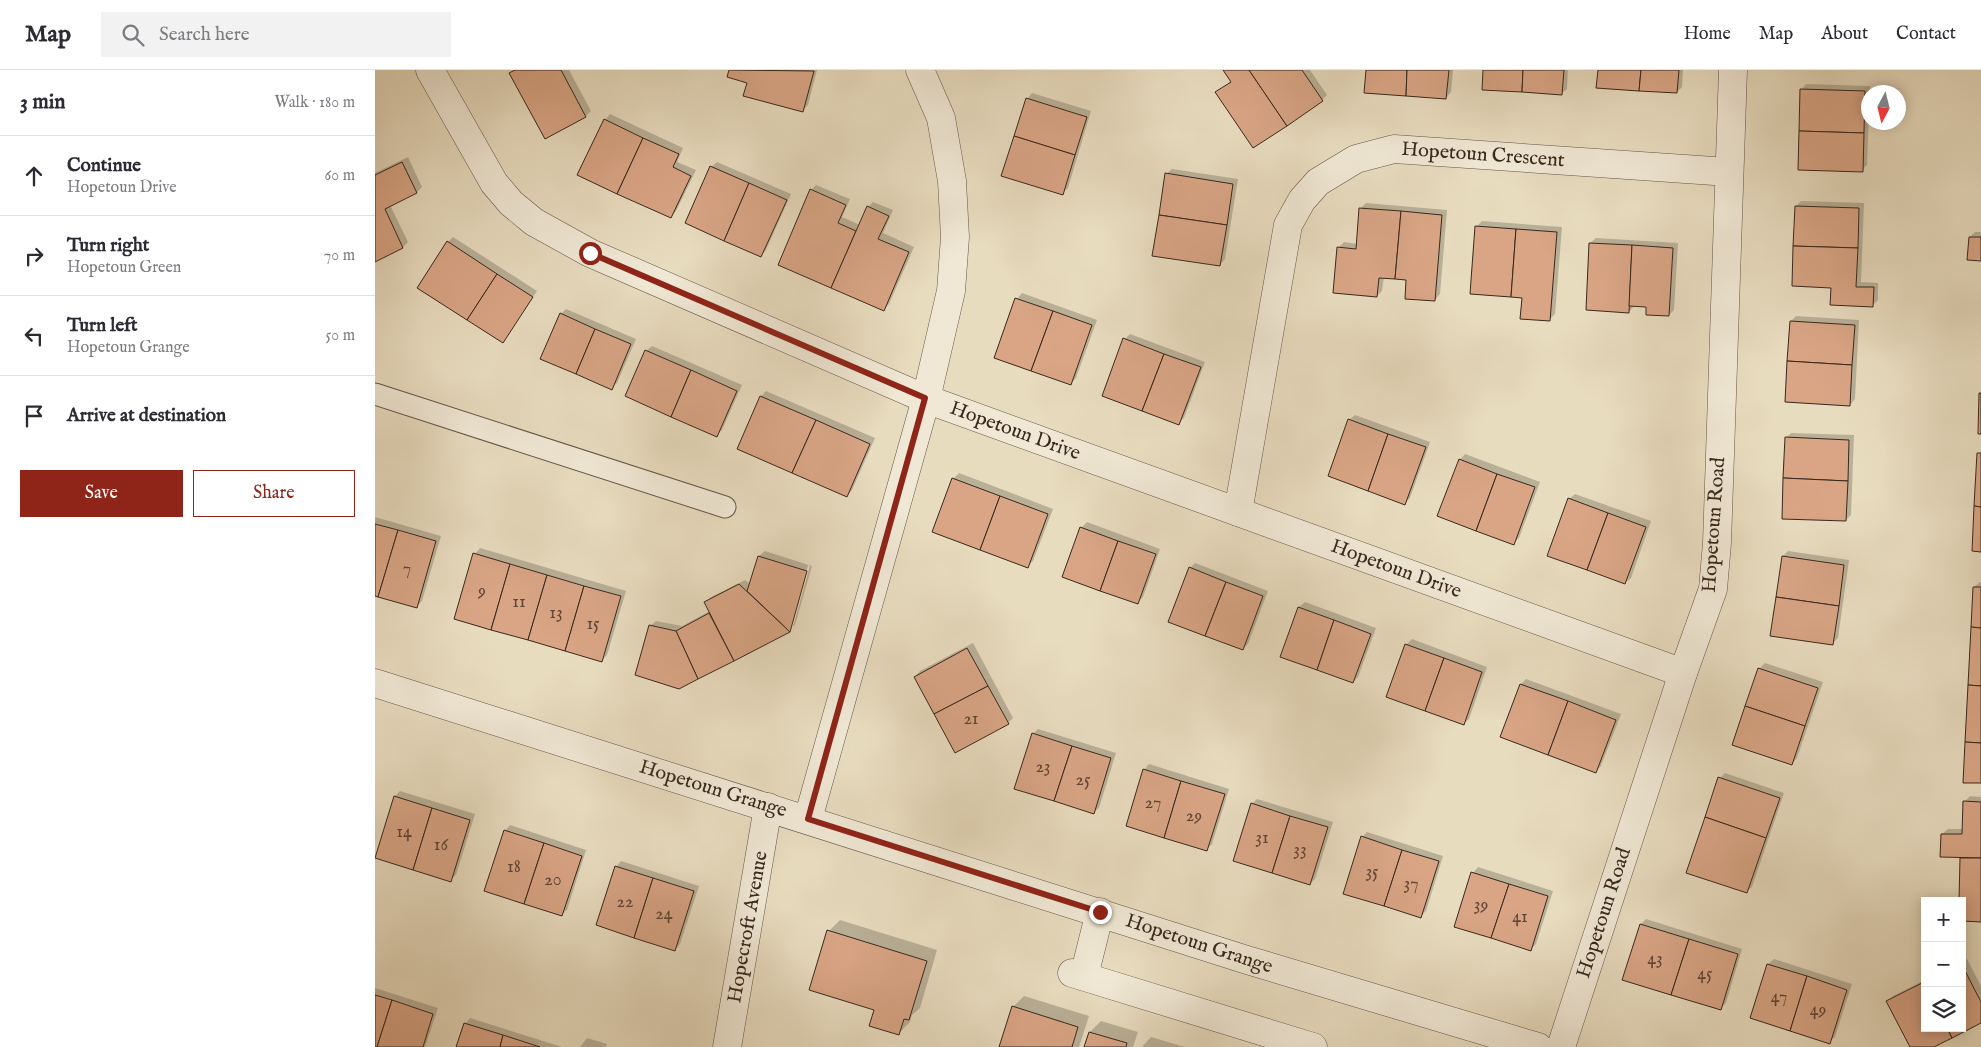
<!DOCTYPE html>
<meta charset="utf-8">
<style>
:root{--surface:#fff;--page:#f2f2f3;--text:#2b2b33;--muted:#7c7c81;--line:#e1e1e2;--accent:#8f2418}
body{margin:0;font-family:"IM FELL English",serif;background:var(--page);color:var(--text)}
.controls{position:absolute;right:15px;bottom:15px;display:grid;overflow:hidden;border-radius:0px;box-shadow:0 2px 12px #0003}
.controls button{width:45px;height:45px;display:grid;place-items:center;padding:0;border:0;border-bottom:1px solid var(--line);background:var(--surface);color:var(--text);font:25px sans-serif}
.compass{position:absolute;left:1486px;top:15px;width:45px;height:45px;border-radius:50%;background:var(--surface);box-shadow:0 2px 12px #0003;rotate:187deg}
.stop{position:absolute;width:15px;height:15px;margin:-11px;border:4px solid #8f2418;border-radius:50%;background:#fff}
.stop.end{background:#8f2418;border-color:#fff;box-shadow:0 1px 5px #0008}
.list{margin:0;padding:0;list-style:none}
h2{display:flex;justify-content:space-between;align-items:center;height:65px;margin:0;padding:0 20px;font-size:21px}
h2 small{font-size:16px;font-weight:400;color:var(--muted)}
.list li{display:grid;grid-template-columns:32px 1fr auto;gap:15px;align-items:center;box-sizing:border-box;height:80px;padding:0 20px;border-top:1px solid var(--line)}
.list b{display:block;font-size:19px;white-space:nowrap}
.list p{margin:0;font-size:16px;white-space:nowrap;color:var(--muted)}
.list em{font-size:16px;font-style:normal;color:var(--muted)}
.actions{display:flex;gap:10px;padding:15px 20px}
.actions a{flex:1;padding:11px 0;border:1px solid var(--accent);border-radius:0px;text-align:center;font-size:18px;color:var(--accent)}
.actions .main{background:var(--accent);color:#fff}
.icon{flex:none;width:28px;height:28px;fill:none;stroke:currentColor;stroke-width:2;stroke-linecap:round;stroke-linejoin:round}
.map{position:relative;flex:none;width:1606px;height:977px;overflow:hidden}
header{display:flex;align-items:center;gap:30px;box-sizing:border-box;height:70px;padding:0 25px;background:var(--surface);border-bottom:1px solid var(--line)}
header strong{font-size:24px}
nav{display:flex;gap:28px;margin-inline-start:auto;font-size:18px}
.search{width:350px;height:45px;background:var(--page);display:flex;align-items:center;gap:12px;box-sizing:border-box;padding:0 18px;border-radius:0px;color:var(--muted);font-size:19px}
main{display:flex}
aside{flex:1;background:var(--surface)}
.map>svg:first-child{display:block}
</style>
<header>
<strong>Map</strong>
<div class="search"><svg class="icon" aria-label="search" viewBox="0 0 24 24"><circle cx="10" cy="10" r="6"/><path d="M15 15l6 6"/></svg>Search here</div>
<nav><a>Home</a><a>Map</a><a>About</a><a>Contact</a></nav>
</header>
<main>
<aside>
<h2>3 min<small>Walk · 180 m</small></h2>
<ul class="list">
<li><svg class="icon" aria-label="ahead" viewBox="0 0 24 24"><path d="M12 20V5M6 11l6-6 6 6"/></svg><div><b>Continue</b><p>Hopetoun Drive</p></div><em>60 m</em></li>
<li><svg class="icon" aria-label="right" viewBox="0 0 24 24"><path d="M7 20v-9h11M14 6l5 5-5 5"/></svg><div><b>Turn right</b><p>Hopetoun Green</p></div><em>70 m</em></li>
<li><svg class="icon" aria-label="left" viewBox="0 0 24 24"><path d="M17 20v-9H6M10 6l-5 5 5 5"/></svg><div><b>Turn left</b><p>Hopetoun Grange</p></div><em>50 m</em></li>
<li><svg class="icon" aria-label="arrive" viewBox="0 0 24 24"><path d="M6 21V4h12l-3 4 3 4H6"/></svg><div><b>Arrive at destination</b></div></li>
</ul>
<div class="actions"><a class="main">Save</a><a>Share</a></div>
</aside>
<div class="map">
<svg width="1606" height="977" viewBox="0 0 1606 977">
<rect width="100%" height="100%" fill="#e8dcbf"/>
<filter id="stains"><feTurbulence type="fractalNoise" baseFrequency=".004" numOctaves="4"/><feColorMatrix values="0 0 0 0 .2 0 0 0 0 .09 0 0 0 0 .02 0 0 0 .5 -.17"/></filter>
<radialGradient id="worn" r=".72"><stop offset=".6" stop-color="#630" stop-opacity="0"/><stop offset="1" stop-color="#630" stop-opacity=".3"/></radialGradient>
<g fill="#0003">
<polygon points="139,0 194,0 216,41 211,46 170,67 136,3"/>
<polygon points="355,0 442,0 433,35 428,40 374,12 353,6"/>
<polygon points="849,0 935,0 952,25 947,30 842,22 857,11"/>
<polygon points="992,0 1078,0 1076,22 1071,28"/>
<polygon points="1109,0 1193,0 1192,19 1186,24"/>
<polygon points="1224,0 1308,0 1307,17 1302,22"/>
<polygon points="1431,14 1495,16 1492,95 1487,100 1426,20"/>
<polygon points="657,23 716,41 693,118 687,123 652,29"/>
<polygon points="235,44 308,78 302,92 321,100 301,141 296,147 230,50"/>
<polygon points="33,87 47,117 42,122 15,135 33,172 28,177 0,190 0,103"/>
<polygon points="342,92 416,124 391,180 386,186 336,97"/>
<polygon points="797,99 863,109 850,189 845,195 791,104"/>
<polygon points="441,115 475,129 467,147 485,155 493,137 498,132 518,140 508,163 539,177 514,234 509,239 404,195 436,120"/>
<polygon points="1426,131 1489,133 1486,212 1503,213 1503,230 1497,236 1457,217 1421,136"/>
<polygon points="991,133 1072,140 1065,224 1060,230 1033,209 1009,207 1007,221 1002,226 963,178 969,172 983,174 986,138"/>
<polygon points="1107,151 1187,157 1180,244 1175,249 1148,226 1101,157"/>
<polygon points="1600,162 1606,162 1606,190 1595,167"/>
<polygon points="78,167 162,221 127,272 73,172"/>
<polygon points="1221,168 1303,173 1299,240 1294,245 1273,236 1259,236 1254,242 1215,173"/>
<polygon points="647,223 722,250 701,308 695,314 642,229"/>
<polygon points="191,239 261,269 242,313 236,318 186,244"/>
<polygon points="1421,246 1484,250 1480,329 1475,335 1416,251"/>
<polygon points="755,264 830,292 809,348 803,353 750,269"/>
<polygon points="277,276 367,315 347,360 342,365 271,281"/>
<polygon points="391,321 500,368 477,420 472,426 363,378 386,326"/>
<polygon points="980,345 1055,372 1035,428 1030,433 974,350"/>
<polygon points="1416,363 1479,365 1476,445 1471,450 1411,368"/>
<polygon points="1090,384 1165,412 1144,468 1138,473 1085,390"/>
<polygon points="584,403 678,439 658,491 653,496 578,409"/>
<polygon points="1200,424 1276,451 1256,508 1250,513 1194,429"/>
<polygon points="0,447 66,466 47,531 41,537 0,525"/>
<polygon points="712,452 785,479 768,527 762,533 706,458"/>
<polygon points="105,478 251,521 232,585 227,590 100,484"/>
<polygon points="390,481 437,496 420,555 418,557 435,496 433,495 415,561 304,617 275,556 281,551 307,556 335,541 331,532 336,527 370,510 375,514 384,486"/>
<polygon points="1413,481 1474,490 1463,568 1458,573 1408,486"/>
<polygon points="820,493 893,521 873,574 867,579 815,498"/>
<polygon points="1605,512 1606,512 1606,712 1599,517"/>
<polygon points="930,532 1001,558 983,607 978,612 906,586 924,537"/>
<polygon points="1037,569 1112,597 1094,649 1088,654 1031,575"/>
<polygon points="598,573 638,648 633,653 540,607 545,601"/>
<polygon points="1390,593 1448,612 1422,688 1417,694 1384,599"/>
<polygon points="1151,609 1246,644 1226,696 1221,701 1146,614"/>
<polygon points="663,659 741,683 724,738 718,743 658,664"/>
<polygon points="774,694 854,719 837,774 832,779 769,700"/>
<polygon points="1350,703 1409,723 1377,817 1371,822 1345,708"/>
<polygon points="25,721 100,744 81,805 75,810 20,726"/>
<polygon points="1595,726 1606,727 1606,851 1587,831 1585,831 1587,787 1567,764 1573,759 1588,759 1589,732"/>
<polygon points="882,729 958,752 940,809 935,814 877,734"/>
<polygon points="135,755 211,780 192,840 186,845 130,761"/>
<polygon points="992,762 1068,786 1051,841 1046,846 987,767"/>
<polygon points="246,791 324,816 305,874 300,880 241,797"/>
<polygon points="1103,797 1178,821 1161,874 1156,879 1098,803"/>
<polygon points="1271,849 1367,879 1351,933 1345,939 1266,854"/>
<polygon points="465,850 562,880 545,938 537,945 535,952 524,963 501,939 454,861"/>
<polygon points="1399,889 1477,914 1460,967 1454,972 1393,894"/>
<polygon points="1592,889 1606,916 1606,952 1556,977 1536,977 1513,932 1518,926 1550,910 1550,958 1587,958 1587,891"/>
<polygon points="0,918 63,938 50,977 0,977"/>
<polygon points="649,926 714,946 704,977 625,977 638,937"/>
<polygon points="95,948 187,977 82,977 90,954"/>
<polygon points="726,951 763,962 758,977 710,977 715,962"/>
<polygon points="776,967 810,977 767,977"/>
<polygon points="212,968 232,974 231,977 205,977"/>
</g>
<g fill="#d9a585" stroke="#38281d">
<polygon points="140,0 186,0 211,47 170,69 134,3"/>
<polygon points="354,0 439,1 428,42 368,26 372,13 352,7"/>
<polygon points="848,0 874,0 912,56 878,78 840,22 856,12"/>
<polygon points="874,0 927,0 948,31 912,56"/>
<polygon points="991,0 1032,0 1031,26 989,23"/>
<polygon points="1032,0 1074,0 1071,29 1031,26"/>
<polygon points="1108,0 1148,0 1147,22 1107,20"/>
<polygon points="1148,0 1189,0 1187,25 1147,22"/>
<polygon points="1223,0 1266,0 1264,21 1221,18"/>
<polygon points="1266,0 1304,0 1302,23 1264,21"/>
<polygon points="1425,19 1490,21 1489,63 1424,61"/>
<polygon points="651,28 712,47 700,85 639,66"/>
<polygon points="229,49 268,68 242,124 202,105"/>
<polygon points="1424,61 1489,63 1488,102 1423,100"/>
<polygon points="639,66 700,85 688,125 626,106"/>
<polygon points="268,68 304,84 298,97 316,106 296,148 242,124"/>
<polygon points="27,92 42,123 10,139 28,178 0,192 0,105"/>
<polygon points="335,96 374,113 349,171 310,153"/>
<polygon points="790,103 858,114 852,155 784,145"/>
<polygon points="374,113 412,130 386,187 349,171"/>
<polygon points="435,119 471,135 463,153 481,161 456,218 403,195"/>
<polygon points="492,136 514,146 503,169 534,182 509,241 456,218"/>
<polygon points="1420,136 1484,138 1483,178 1418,176"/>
<polygon points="984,138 1026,141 1020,209 1004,208 1002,227 958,223 962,177 981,179"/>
<polygon points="1026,141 1067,145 1060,231 1030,229 1031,210 1020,209"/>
<polygon points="784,145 852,155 845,196 777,186"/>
<polygon points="1100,156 1141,159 1136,227 1095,224"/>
<polygon points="1141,159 1182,162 1175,251 1145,249 1147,228 1136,227"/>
<polygon points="1594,167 1606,167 1606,191 1592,190"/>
<polygon points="72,171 122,204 92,250 42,218"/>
<polygon points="1214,173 1257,175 1254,243 1211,240"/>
<polygon points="1257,175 1298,178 1294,246 1271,245 1271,237 1254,236"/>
<polygon points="1418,176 1483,178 1481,217 1499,217 1498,237 1455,235 1456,218 1417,216"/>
<polygon points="122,204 158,227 128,273 92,250"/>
<polygon points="640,228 678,241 656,301 619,288"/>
<polygon points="678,241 717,255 696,315 656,301"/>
<polygon points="185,243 220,259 201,304 165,289"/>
<polygon points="1415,251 1480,255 1477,295 1412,291"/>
<polygon points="220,259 256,274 237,320 201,304"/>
<polygon points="748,268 789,284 767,341 727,326"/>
<polygon points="270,280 316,300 296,347 250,326"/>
<polygon points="789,284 826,297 804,355 767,341"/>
<polygon points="1412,291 1477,295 1475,336 1410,332"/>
<polygon points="316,300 362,321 342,367 296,347"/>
<polygon points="1604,323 1606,323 1606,364 1603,364"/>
<polygon points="385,326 441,350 417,403 362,379"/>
<polygon points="973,349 1013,364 993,421 953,406"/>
<polygon points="441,350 495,374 472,427 417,403"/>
<polygon points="1013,364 1051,377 1030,435 993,421"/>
<polygon points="1410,367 1474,370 1473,411 1408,408"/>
<polygon points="1602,383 1606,383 1606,437 1599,436"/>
<polygon points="1084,389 1122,404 1101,461 1062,446"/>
<polygon points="1122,404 1160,417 1139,475 1101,461"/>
<polygon points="577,408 625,426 605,480 557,462"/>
<polygon points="1408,408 1473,411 1471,451 1407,449"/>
<polygon points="625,426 673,444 653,498 605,480"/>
<polygon points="1193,428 1233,443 1212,500 1172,486"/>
<polygon points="1599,436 1606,437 1606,482 1597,481"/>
<polygon points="1233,443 1271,457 1250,514 1212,500"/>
<polygon points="0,454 23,460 3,527 0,526"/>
<polygon points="705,457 743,471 725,521 687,507"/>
<polygon points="23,460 61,471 42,538 3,527"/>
<polygon points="743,471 781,484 763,534 725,521"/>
<polygon points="98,483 135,494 116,560 79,549"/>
<polygon points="383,486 432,501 415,562 372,521"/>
<polygon points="1407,486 1469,495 1464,536 1401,527"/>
<polygon points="135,494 172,505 153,570 116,560"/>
<polygon points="814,497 851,512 830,566 793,552"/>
<polygon points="172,505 209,516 190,581 153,570"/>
<polygon points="851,512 888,526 868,580 830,566"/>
<polygon points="364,514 415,562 359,591 329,532"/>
<polygon points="209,516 246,526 227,592 190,581"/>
<polygon points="1598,517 1606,517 1606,558 1596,557"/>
<polygon points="1401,527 1464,536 1458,575 1395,566"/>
<polygon points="923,537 959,550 942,600 905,587"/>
<polygon points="334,543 359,591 323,609 301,561"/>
<polygon points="959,550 996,564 978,613 942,600"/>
<polygon points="274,555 301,561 323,609 304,619 260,605"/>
<polygon points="1596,557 1606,558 1606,616 1593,615"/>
<polygon points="1030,574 1069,588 1050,641 1011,627"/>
<polygon points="592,578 613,616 559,644 539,607"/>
<polygon points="1069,588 1107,602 1089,655 1050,641"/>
<polygon points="1383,598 1443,618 1430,656 1370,636"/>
<polygon points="1145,614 1193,631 1173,685 1125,667"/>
<polygon points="1593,615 1606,616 1606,673 1590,672"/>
<polygon points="613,616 634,654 580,683 559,644"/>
<polygon points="1193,631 1241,650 1221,703 1173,685"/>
<polygon points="1370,636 1430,656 1417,695 1357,675"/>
<polygon points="657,663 697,676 679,731 639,719"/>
<polygon points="1590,672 1606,673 1606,713 1588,713"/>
<polygon points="697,676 736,688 719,744 679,731"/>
<polygon points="768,699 806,711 789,768 751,756"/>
<polygon points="1343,707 1405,728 1391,768 1330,747"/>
<polygon points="806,711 850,724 832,781 789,768"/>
<polygon points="19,726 57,738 38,800 0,788"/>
<polygon points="1588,731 1606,732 1606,788 1565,787 1566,764 1587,764"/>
<polygon points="876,733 915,746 897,803 858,791"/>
<polygon points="57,738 95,750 76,812 38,800"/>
<polygon points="915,746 953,757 935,815 897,803"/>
<polygon points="1330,747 1391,768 1372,823 1311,803"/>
<polygon points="129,760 169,773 149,834 109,821"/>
<polygon points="986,766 1027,780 1009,836 968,824"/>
<polygon points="169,773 207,786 187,846 149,834"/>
<polygon points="1027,780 1064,791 1046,848 1009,836"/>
<polygon points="1585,788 1606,788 1606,852 1587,851 1587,831 1584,831"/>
<polygon points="240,796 278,808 259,868 221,855"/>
<polygon points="1096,802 1134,814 1116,868 1079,857"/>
<polygon points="278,808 319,821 300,881 259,868"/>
<polygon points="1134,814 1173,826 1156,881 1116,868"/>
<polygon points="1265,854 1314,869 1296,925 1247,910"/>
<polygon points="452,860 552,891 534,950 529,949 524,965 494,956 499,940 434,920"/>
<polygon points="1314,869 1363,884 1346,940 1296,925"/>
<polygon points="1392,894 1432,906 1415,961 1375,948"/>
<polygon points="1587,895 1606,932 1606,953 1577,968 1572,958 1587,958"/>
<polygon points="1432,906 1472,920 1455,974 1415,961"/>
<polygon points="1549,912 1550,958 1572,958 1577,968 1559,977 1535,977 1511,931"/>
<polygon points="0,925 17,930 2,977 0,977"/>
<polygon points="17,930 58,944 48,977 2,977"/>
<polygon points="637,936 703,957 697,977 624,977"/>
<polygon points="89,953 128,965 125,977 81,977"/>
<polygon points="714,962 752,973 751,977 709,977"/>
<polygon points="128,965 165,977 125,977"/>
</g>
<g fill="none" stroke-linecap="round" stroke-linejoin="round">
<defs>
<polyline id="lane" points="0,324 350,437"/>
<g id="street">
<polyline points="55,0 119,113 136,133 159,152 215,183 551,329 1308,603"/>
<polyline points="863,442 913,155 927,130 943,112 981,89 1019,79 1354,102"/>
<polyline points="0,613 872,890 1163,977"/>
<polyline points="433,749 551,329 576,221 580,167 577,111 566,48 545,0"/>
<polyline points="697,903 938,977"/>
<polyline points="709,906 725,842"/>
<polyline points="352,977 393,737"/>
<polyline points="1186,977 1308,603 1338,519 1342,473 1358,0"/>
</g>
</defs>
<use href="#lane" stroke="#645546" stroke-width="23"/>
<use href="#street" stroke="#645546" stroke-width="29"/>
<use href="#lane" stroke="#f0e8d5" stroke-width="21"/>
<use href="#street" stroke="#f0e8d5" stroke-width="28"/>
</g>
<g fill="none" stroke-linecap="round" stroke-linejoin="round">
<polyline stroke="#8f2418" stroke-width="6" points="215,183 550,328 433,749 725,842"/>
</g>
<g text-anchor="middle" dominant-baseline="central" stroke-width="4" stroke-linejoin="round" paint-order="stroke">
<g font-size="18" fill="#604737">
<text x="32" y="499">7</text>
<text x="107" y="521">9</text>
<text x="144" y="532">11</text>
<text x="181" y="543">13</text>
<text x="218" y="554">15</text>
<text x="596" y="649">21</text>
<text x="668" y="697">23</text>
<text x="708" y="710">25</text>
<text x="778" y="733">27</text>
<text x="819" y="746">29</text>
<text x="29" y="762">14</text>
<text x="887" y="768">31</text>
<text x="66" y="775">16</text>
<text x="925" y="780">33</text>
<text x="139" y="797">18</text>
<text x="997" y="802">35</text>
<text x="178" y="810">20</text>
<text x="1036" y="814">37</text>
<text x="250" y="832">22</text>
<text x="1106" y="835">39</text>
<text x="289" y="844">24</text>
<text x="1145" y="847">41</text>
<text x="1280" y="889">43</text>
<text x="1330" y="904">45</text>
<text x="1404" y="927">47</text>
<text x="1443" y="940">49</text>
</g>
<g font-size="20" fill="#38281d" stroke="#f0e8d5">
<text transform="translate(1108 85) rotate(4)">Hopetoun Crescent</text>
<text transform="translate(640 361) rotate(20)">Hopetoun Drive</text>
<text transform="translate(1339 455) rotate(-86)">Hopetoun Road</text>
<text transform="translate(1021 499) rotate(20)">Hopetoun Drive</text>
<text transform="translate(338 719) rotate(17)">Hopetoun Grange</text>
<text transform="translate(1229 843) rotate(-72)">Hopetoun Road</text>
<text transform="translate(373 857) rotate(-80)">Hopecroft Avenue</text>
<text transform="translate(824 874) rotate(18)">Hopetoun Grange</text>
</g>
</g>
<rect width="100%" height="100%" filter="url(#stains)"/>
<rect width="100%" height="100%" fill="url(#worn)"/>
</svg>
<div class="controls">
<button>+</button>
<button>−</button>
<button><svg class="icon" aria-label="layers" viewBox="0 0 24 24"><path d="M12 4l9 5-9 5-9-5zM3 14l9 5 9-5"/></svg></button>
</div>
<svg class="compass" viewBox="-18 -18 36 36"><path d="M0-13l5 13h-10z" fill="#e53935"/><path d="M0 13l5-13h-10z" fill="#7c7c81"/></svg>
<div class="stop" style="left:215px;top:183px"></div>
<div class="stop end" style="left:725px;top:842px"></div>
</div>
</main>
